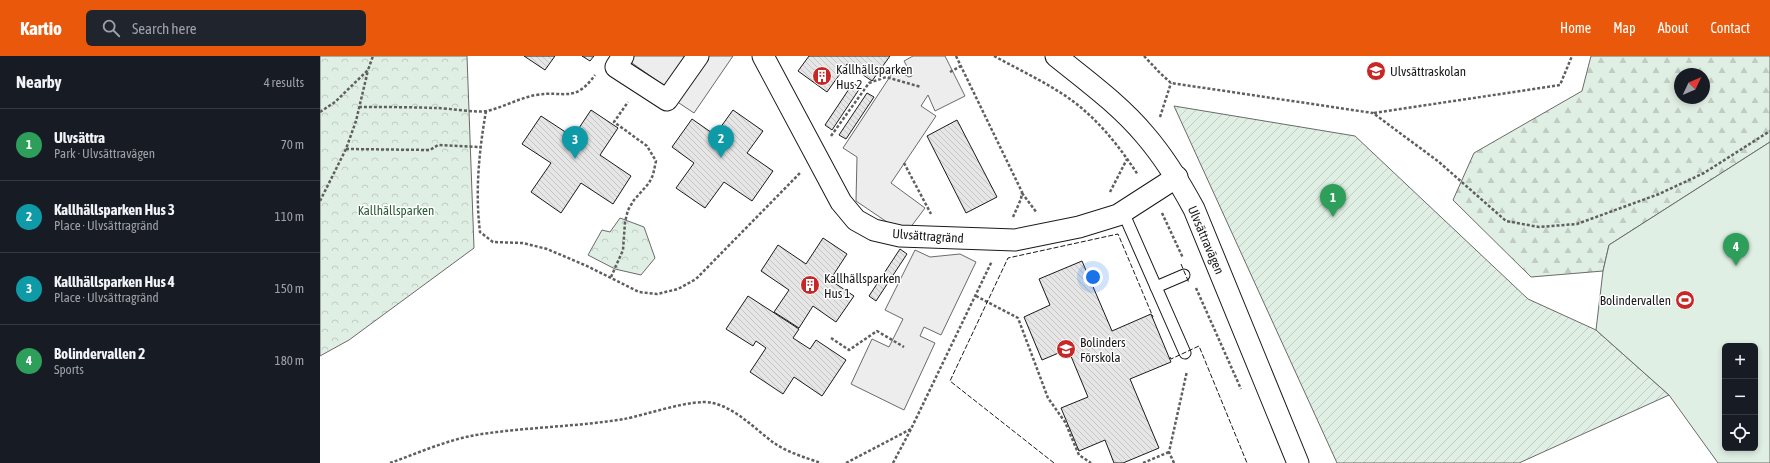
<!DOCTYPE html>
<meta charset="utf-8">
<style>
:root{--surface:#171b24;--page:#20242c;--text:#f1f3f6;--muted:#9ea1a6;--line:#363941;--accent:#ea580c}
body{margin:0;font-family:"Asap Condensed",sans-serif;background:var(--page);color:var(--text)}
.controls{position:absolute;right:12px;bottom:12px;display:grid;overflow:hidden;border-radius:6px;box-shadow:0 2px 6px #0003}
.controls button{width:36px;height:36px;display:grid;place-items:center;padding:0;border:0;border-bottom:1px solid var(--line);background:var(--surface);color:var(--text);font:20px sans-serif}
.compass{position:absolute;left:1354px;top:12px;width:36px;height:36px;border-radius:50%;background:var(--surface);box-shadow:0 2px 6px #0003;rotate:46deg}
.you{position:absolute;left:773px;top:221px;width:14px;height:14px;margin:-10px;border:3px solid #fff;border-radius:50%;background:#1a73e8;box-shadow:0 0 0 6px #1a73e833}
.badge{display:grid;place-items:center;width:26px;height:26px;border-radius:50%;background:var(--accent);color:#fff;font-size:13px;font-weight:700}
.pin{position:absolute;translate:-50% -33px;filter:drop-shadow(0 1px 2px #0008)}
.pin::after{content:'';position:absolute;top:21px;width:14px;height:12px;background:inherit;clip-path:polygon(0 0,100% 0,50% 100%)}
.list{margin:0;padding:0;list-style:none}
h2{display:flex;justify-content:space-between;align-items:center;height:52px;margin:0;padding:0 16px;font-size:17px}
h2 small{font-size:13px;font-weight:400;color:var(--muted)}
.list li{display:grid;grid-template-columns:26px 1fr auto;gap:12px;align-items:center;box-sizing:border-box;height:72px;padding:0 16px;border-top:1px solid var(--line)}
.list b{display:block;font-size:15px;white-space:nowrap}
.list p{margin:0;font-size:13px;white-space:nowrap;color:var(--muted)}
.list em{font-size:13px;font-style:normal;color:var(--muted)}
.icon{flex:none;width:22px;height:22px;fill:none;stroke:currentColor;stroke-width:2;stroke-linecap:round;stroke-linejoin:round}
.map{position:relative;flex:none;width:1450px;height:407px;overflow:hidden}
header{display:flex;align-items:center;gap:24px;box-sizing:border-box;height:56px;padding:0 20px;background:var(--accent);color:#fff}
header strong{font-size:19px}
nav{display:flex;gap:22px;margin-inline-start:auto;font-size:14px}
.search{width:280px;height:36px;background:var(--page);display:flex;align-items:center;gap:10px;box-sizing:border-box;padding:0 14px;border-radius:6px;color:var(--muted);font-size:15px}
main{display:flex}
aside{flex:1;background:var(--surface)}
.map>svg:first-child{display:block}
</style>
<header>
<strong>Kartio</strong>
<div class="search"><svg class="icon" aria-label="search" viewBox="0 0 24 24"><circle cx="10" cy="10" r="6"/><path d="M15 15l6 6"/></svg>Search here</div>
<nav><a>Home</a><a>Map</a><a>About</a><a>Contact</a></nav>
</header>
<main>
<aside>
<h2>Nearby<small>4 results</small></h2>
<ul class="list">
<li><span class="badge" style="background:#2e9e5b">1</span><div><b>Ulvsättra</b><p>Park · Ulvsättravägen</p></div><em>70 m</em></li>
<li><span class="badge" style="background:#0f9aa8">2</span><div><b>Kallhällsparken Hus 3</b><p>Place · Ulvsättragränd</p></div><em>110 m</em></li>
<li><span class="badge" style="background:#0f9aa8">3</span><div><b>Kallhällsparken Hus 4</b><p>Place · Ulvsättragränd</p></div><em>150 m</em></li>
<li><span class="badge" style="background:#2e9e5b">4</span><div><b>Bolindervallen 2</b><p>Sports</p></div><em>180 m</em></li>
</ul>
</aside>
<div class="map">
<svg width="1450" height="407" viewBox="0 0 1450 407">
<defs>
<pattern id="forest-firs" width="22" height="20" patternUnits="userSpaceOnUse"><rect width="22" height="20" fill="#e0efe3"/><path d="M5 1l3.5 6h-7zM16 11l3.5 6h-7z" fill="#c0ccc2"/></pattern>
<pattern id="park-crowns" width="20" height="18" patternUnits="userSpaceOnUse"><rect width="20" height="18" fill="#e0efe3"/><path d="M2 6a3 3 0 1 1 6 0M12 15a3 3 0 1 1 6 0" fill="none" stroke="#c0ccc2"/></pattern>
<pattern id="garden-furrows" width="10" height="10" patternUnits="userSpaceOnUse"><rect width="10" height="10" fill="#e0efe3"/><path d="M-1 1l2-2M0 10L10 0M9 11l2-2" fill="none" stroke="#c0ccc2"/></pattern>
<pattern id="building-back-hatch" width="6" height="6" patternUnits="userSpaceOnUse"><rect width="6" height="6" fill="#e6e6e6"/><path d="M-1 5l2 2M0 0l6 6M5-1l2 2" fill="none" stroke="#c5c5c5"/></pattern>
</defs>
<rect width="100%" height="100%" fill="#fff"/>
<path fill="url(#forest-firs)" stroke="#6a6a6a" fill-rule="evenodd" d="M1271 0H1450V86L1289 189 1283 215 1211 221 1133 144 1154 97 1262 35ZM1360 18H1384V42H1360Z"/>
<g fill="url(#park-crowns)" stroke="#6a6a6a">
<polygon points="0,0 147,0 154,192 29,284 0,300"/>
<polygon points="300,162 324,171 335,202 321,219 295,213 268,199 282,174 290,176"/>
</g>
<polygon fill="url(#garden-furrows)" stroke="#6a6a6a" points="854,50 1035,80 1208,243 1276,274 1349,339 1199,407 1017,407"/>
<path fill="#e0efe3" stroke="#6a6a6a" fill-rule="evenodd" d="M1450 86V407H1398L1349 339 1276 274 1283 215 1289 189ZM1405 290H1435V392H1405Z"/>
<g fill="#ededed" stroke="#6a6a6a">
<polygon points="310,0 413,0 374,57 359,47 343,29 312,7"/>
<polygon points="593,0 625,0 645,40 615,55 608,39 601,50 616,60 571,127 605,152 590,172 567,166 536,145 537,101 523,92 575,13 589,21 592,20 584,5"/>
<polygon points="595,194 610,201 640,198 656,206 621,279 604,271 600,280 615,287 584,354 531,328 552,283 569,291 583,263 565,254"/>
</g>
<g fill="url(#building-back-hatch)" stroke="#1a1a1a">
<polygon points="204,0 235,0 225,14"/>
<polygon points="262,0 274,0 270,5"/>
<polygon points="489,0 570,0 552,25 527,8 507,36 478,15"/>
<polygon points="533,27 540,32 512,74 505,69"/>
<polygon points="547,37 554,41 526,83 519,79"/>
<polygon points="271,54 298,72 280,99 311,120 293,148 261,127 241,157 211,136 231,107 202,88 221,60 253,81"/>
<polygon points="413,54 443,75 427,97 453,115 432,145 404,126 385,152 356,132 374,107 352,91 372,63 395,79"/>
<polygon points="637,64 677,141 646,157 607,80"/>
<polygon points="503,182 527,198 510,224 534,240 516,266 493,250 479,272 454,256 469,234 441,215 458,189 486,208"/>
<polygon points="580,193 587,198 556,245 549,240"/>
<polygon points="762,205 792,275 831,258 851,306 810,323 839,392 803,407 794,407 785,384 759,395 741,352 768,341 748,293 722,304 704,261 730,249 719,223"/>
<polygon points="428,240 479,273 473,282 490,293 496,284 526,304 502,340 474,321 463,338 430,316 446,292 436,285 433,290 406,273"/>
</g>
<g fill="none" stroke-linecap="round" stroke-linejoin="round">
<defs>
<g id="lane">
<polyline points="803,156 865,297"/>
<polyline points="836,231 864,219"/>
</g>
<g id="street">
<polyline points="303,0 296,11 347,44 378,0"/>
<polyline points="443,0 521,146 536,164 554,174 580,180 695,184 759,171 798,159 857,121"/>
<path d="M736 0C767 25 800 49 825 79 844 101 860 127 874 153L978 407"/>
</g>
</defs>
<use href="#lane" stroke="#1a1a1a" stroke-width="13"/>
<use href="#street" stroke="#1a1a1a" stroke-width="23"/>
<g stroke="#5f5f5f" stroke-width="2.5" stroke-dasharray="3 2" stroke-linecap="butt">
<polyline points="636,0 702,136 701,143 693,161"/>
<path d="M674 0C696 12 719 23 741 37 773 57 798 88 818 119"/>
<polyline points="824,0 840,17 851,27 1053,57 1119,106 1186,165 1219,171 1257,168 1339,138 1384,117 1450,75"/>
<polyline points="630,16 641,10"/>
<path d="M39 51C64 51 90 51 115 52 130 52 154 57 167 55 184 51 199 42 216 39 244 34 254 48 275 19"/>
<path d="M166 55C159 95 155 136 160 176L173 186 203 187 227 193 267 210 319 236 337 238 358 233 376 223 480 117"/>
<polyline points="0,56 15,46 48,14 53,0"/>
<polyline points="1054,57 1240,29 1252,0"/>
<polyline points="840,61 851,27"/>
<polyline points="511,80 549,27 566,21 601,31"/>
<polyline points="26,93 110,94 118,89 160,91"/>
<polyline points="584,107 611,158"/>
<polyline points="790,136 807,103"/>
<polyline points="702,137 717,157"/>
<polyline points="0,145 26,93 36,65 48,14"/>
<polyline points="842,157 863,202"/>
<polyline points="291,221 303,194 305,166 308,154 314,144 329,127 333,119 336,105 327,90 294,66 308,46"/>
<polyline points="876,232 921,333"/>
<polyline points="656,240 698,262 728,342 745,366 759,399 771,407"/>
<polyline points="511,282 529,294 557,275 584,291"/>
<path d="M70 407C98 397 127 384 156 379 205 371 255 371 304 363 326 359 373 342 393 347 417 353 435 373 454 387 467 396 486 402 501 407"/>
<polyline points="526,407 591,373"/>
<polyline points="573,407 591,373 672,205"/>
<polyline points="823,407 849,396"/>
<polyline points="854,407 849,396 867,315"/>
</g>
<use href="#lane" stroke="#fff" stroke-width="11"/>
<use href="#street" stroke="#fff" stroke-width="21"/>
<g stroke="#1a1a1a" stroke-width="1" stroke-dasharray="5 2" stroke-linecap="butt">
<polyline points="861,208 869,227"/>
<polyline points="850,301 851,303 879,290 927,407"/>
<polyline points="734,407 630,325 688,202 798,178 833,261"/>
</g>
</g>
<defs>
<symbol id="school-disc" viewBox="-11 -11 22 22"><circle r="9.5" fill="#c62828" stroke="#fff"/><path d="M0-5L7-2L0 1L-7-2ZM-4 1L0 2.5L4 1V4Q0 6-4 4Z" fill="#fff"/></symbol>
<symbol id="building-disc" viewBox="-11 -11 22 22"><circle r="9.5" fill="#c62828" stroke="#fff"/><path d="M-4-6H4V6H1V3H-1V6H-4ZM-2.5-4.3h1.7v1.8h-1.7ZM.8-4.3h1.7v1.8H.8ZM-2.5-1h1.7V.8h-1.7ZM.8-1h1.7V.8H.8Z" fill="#fff"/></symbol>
<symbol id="stadium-disc" viewBox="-11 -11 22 22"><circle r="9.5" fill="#c62828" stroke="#fff"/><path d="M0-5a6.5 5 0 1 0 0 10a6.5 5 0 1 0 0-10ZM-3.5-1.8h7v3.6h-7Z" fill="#fff"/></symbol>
</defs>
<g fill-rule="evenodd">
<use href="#school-disc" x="1045" y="4" width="22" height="22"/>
<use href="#building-disc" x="491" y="9" width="22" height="22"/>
<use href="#building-disc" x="479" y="218" width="22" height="22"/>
<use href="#stadium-disc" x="1354" y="233" width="22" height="22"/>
<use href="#school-disc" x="735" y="282" width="22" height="22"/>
</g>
<g text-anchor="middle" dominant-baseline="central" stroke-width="3" stroke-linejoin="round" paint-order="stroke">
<g font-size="13" fill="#1a1a1a" stroke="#fff" text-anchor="start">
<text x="516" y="13">Kallhällsparken<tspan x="516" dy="15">Hus 2</tspan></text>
<text x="1070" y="15">Ulvsättraskolan</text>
<text x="504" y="222">Kallhällsparken<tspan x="504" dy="15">Hus 1</tspan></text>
<text x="1351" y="244" text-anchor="end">Bolindervallen</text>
<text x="760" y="286">Bolinders<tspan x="760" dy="15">Förskola</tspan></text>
</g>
<g font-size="13" fill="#2b5a34" stroke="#fff">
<text x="76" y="154">Kallhällsparken</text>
</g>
<g font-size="13" fill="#1a1a1a" stroke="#fff">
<text transform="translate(608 180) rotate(4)">Ulvsättragränd</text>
<text transform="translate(886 184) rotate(67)">Ulvsättravägen</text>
</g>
</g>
</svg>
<div class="controls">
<button>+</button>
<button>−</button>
<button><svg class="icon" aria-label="locate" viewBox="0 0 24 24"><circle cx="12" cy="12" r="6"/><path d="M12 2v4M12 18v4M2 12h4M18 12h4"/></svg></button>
</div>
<svg class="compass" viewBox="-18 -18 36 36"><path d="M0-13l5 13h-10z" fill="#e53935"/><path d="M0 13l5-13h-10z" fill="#9ea1a6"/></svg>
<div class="you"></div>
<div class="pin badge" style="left:1013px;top:161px;background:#2e9e5b">1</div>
<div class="pin badge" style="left:401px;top:102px;background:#0f9aa8">2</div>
<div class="pin badge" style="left:255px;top:103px;background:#0f9aa8">3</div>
<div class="pin badge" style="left:1416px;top:210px;background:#2e9e5b">4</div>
</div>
</main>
